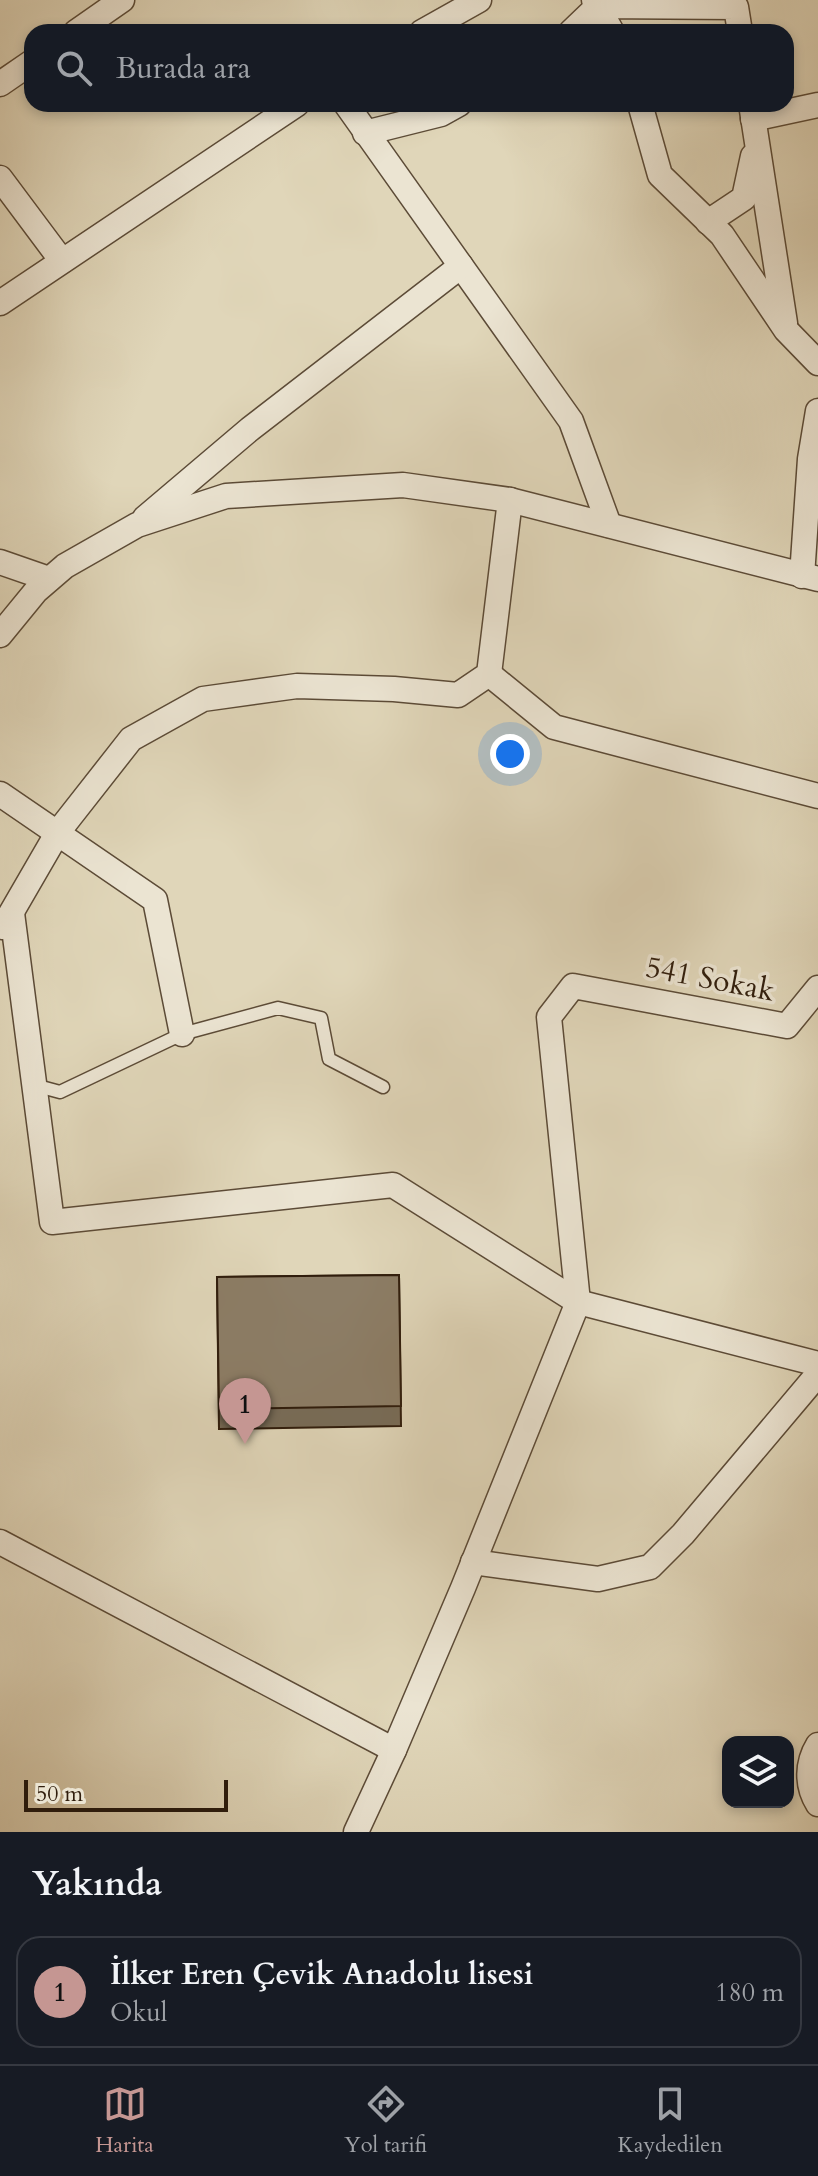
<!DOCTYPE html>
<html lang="tr">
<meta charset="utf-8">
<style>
:root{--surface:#171b24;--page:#242831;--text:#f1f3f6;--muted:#9ea1a6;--line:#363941;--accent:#c59692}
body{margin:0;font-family:Cardo,serif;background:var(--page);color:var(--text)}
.controls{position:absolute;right:24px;bottom:24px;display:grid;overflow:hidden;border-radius:16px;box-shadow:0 4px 12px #0003}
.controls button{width:72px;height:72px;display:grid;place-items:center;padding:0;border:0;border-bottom:2px solid var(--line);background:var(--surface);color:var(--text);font:40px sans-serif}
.scale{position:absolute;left:24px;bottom:20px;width:204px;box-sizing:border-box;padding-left:8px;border:4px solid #301d0c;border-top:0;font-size:22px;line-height:28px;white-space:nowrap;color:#301d0c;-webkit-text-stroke:6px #ebe4d2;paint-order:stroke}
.you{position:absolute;left:510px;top:754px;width:28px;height:28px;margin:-20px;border:6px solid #fff;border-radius:50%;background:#1a73e8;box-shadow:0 0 0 12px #1a73e833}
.badge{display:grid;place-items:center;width:52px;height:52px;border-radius:50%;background:var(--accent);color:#111;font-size:26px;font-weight:700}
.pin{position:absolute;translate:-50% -66px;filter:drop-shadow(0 2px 4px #0008)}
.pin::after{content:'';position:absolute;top:42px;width:28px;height:24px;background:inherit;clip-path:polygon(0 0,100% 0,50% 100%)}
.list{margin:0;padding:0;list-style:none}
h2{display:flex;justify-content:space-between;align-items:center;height:104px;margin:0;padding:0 32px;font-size:34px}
h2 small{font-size:26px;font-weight:400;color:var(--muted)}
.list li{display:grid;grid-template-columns:52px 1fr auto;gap:24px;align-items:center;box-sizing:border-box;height:112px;margin:0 16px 16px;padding:0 16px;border:2px solid var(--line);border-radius:24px}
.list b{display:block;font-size:30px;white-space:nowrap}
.list p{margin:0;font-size:26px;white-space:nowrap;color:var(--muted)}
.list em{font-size:26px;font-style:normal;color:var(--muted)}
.icon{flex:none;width:44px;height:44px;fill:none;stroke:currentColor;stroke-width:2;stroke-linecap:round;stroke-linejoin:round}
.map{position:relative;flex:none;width:818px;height:1832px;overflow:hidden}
.search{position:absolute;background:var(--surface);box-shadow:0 4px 12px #0003;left:24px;right:24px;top:24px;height:88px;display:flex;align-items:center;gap:20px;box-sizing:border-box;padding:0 28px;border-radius:24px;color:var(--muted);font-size:30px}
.sheet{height:232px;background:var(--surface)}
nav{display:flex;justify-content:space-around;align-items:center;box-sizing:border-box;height:112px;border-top:2px solid var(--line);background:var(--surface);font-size:22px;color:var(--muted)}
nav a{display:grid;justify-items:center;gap:4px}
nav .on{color:var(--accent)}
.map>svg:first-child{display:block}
</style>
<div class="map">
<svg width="818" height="1832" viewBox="0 0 818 1832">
<rect width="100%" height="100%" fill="#e0d6b9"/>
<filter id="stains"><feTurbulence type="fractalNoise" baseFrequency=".0025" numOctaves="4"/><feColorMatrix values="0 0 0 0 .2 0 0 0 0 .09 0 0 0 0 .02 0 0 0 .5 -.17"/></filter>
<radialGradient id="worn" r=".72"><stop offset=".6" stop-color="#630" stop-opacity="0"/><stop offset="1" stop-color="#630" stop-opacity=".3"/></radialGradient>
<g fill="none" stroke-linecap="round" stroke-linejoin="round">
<defs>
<polyline id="lane" points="34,1085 60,1092 182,1034 278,1008 321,1018 329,1059 383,1087"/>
<g id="street">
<polyline points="594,0 612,32"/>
<polyline points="76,32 122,0"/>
<polyline points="422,32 479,0"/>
<polyline points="571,32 598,6 736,7 740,32"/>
<polyline points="0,84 32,62"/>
<polyline points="346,104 571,421 609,525"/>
<polyline points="640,104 660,175 722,235 786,330 818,363"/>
<polyline points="751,104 785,323"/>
<polyline points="753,119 818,105"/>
<polyline points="365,133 441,114 459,104"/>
<polyline points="0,178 62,261"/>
<polyline points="708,222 744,198 753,156"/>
<polyline points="0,303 297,104"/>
<polyline points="145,518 250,429 461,266"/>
<polyline points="0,562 49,579"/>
<polyline points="802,576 810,459 818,411"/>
<polyline points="0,635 36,591 65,566 137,525 226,496 403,485 510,500 818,579"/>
<polyline points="489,674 554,727 818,796"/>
<polyline points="0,794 155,900 182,1034"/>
<polyline points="12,913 52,1222 393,1185 578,1302 818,1364"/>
<polyline points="3,927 58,832 131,739 203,699 297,686 394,689 458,695 489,674 510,500"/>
<polyline points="0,1542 394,1750"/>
<polyline points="473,1562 598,1579 650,1567 683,1534 818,1374"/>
<path d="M818 1745C807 1763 806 1785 818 1804"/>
<polyline points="356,1832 394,1750 463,1588 578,1302 549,1017 573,986 787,1026 818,988"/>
</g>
</defs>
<use href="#lane" stroke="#5c4b37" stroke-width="15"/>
<use href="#street" stroke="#5c4b37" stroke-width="27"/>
<use href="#lane" stroke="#ebe4d2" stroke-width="12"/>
<use href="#street" stroke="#ebe4d2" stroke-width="24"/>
</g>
<polygon fill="#786c58" stroke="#301d0c" stroke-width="2" points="399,1275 401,1426 219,1429 217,1277"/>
<polygon fill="#8c7d66" stroke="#301d0c" stroke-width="2" points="399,1275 401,1406 219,1409 217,1277"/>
<g text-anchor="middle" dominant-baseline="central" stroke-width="7" stroke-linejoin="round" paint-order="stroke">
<g font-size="30" fill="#301d0c" stroke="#ebe4d2">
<text transform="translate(710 979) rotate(11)">541 Sokak</text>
</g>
</g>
<rect width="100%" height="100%" filter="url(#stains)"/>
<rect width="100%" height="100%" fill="url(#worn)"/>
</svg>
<div class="controls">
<button><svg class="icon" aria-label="layers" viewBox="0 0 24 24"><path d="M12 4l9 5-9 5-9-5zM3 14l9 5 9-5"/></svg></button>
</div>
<div class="scale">50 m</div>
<div class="you"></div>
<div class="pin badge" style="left:245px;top:1444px">1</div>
<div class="search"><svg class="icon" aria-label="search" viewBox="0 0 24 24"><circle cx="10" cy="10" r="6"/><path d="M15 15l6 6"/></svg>Burada ara</div>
</div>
<section class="sheet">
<h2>Yakında<small></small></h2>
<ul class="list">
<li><span class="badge">1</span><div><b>İlker Eren Çevik Anadolu lisesi</b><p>Okul</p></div><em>180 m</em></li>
</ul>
</section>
<nav>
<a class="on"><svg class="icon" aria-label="map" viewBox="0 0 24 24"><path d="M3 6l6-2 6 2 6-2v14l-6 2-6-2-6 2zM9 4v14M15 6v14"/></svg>Harita</a>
<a><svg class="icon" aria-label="directions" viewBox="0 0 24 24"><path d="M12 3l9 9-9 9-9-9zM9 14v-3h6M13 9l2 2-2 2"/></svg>Yol tarifi</a>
<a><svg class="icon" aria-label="saved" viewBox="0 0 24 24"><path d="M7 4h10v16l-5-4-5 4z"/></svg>Kaydedilen</a>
</nav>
